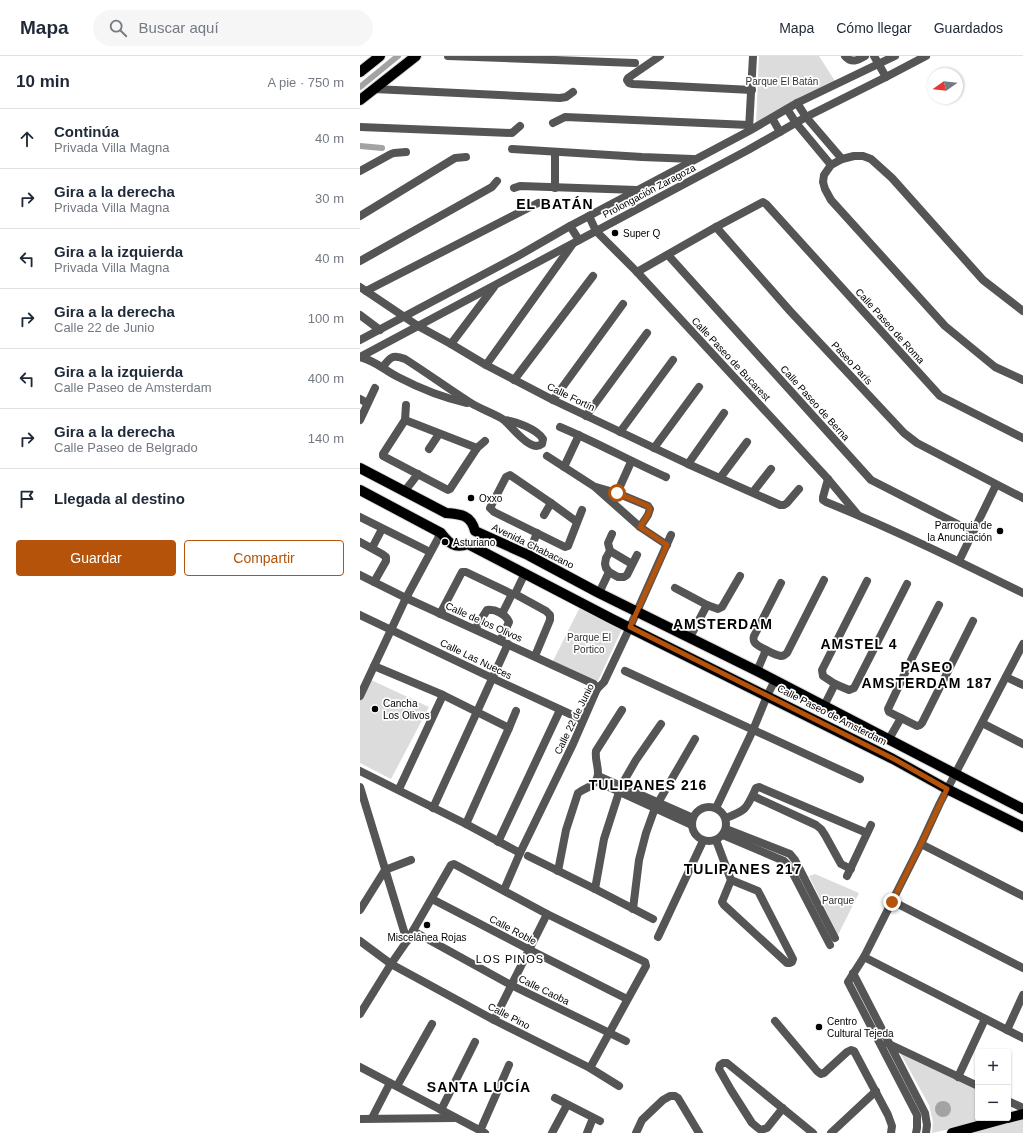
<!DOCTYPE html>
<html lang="es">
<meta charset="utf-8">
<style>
:root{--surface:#fff;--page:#f6f6f7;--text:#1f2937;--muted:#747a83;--line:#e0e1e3;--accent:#b45309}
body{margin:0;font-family:Arial,sans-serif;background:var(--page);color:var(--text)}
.controls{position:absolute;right:12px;bottom:12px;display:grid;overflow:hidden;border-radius:4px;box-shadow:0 1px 3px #0004}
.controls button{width:36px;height:36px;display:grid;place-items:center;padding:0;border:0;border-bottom:1px solid var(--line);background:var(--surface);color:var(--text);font:20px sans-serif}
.compass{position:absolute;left:567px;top:12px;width:36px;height:36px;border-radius:50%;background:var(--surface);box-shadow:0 1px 3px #0004;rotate:255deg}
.stop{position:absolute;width:12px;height:12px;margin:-9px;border:3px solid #b45309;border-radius:50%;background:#fff}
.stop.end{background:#b45309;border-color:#fff;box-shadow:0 1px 4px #0008}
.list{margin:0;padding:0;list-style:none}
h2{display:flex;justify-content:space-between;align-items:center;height:52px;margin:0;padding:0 16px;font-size:17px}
h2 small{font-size:13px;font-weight:400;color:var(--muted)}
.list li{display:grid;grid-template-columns:26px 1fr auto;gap:12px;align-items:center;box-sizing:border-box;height:60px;padding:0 16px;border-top:1px solid var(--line)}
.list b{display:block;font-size:15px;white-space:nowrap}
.list p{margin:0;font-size:13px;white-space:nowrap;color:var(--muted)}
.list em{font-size:13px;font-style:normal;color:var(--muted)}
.actions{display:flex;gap:8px;padding:12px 16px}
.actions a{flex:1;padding:9px 0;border:1px solid var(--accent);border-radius:4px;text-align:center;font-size:14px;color:var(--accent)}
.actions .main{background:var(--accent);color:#fff}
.icon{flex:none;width:22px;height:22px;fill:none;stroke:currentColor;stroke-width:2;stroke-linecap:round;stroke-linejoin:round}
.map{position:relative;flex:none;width:663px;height:1077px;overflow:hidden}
header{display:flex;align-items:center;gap:24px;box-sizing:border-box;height:56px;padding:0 20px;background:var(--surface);border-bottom:1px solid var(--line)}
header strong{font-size:19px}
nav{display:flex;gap:22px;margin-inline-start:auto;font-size:14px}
.search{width:280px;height:36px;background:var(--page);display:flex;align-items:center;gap:10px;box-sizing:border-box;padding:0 14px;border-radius:22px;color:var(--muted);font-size:15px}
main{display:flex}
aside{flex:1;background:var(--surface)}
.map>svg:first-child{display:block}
</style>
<header>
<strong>Mapa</strong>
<div class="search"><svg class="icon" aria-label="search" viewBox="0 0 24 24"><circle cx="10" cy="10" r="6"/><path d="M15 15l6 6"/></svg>Buscar aquí</div>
<nav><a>Mapa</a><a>Cómo llegar</a><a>Guardados</a></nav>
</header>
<main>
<aside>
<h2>10 min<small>A pie · 750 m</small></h2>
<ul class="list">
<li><svg class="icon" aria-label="ahead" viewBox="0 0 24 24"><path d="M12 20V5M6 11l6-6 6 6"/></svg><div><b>Continúa</b><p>Privada Villa Magna</p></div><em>40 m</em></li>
<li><svg class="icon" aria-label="right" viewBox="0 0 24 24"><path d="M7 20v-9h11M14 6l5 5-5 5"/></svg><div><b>Gira a la derecha</b><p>Privada Villa Magna</p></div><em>30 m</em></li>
<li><svg class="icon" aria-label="left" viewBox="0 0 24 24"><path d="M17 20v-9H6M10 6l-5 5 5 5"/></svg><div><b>Gira a la izquierda</b><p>Privada Villa Magna</p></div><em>40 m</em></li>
<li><svg class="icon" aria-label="right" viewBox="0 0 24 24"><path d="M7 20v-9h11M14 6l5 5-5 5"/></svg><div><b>Gira a la derecha</b><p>Calle 22 de Junio</p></div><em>100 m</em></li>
<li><svg class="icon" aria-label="left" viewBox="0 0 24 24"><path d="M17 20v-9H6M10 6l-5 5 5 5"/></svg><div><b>Gira a la izquierda</b><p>Calle Paseo de Amsterdam</p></div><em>400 m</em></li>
<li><svg class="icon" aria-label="right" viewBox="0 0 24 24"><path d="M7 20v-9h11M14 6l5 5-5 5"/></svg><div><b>Gira a la derecha</b><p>Calle Paseo de Belgrado</p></div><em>140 m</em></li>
<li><svg class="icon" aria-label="arrive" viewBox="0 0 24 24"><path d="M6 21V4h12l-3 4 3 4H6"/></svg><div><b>Llegada al destino</b></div></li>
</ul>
<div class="actions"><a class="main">Guardar</a><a>Compartir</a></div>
</aside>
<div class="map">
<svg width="663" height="1077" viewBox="0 0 663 1077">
<rect width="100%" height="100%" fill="#fff"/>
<g fill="#dcdcdc">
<polygon points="399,0 459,0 475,25 396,69"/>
<polygon points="220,551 262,573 238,625 193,605"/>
<polygon points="9,623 69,651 31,723 0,707 0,643"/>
<polygon points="455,818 499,837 478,879 449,820"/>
<polygon points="538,993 618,1033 618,1062 638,1062 572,1077 573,1066 569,1049"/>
<polygon points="663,1063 663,1077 604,1077"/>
</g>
<circle fill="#a3a3a3" cx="583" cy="1053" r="8"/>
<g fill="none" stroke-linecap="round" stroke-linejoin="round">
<g stroke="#a3a3a3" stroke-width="6">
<polyline points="0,31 38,0"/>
<polyline points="0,90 22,92"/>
</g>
<defs>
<g id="major">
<polyline points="0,16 20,0"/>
<polyline points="0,44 56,0"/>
<path d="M0 412 86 457C101 458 111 459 115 475L168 499 239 537 397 615 663 753"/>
<path d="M0 434 81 477C89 487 94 493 108 488L252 563 533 703 587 733 663 771"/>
<polyline points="648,1062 663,1058"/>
<polyline points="592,1077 647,1062"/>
</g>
</defs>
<use href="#major" stroke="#dbdbdb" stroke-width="12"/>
<g stroke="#555" stroke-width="8">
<polyline points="88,0 275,7"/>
<polyline points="300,0 268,22 267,24 269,27 273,28 392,34"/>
<path d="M485 0C492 8 498 4 505 0"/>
<polyline points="514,0 526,21"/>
<polyline points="14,33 200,42 206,41 213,36"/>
<polyline points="437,47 446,61 482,103"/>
<polyline points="427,53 436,67 471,109"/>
<polyline points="412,62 420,76"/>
<polyline points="193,67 205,61 389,69"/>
<polyline points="0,71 152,77 160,70"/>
<polyline points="389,73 393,0"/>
<polyline points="152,93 282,101 333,103"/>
<polyline points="0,115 31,98 34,97 46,96"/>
<polyline points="154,132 160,130 277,134"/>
<polyline points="195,132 195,96"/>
<polyline points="0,160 95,102 106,101"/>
<polyline points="229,160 236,175 277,216 468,423 498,459"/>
<polyline points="210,170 219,184"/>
<polyline points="356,171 430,255 544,377 557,387 663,442"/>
<polyline points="308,199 511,424 613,476"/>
<polyline points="0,205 132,131 137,125"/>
<polyline points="277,216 356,171 403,146 406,148 580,340 663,382"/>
<polyline points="0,231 58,270 91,288 126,309 193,344 328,408 420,449 424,449 427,447 439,433"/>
<polyline points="6,235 178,147"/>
<polyline points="663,255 623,224 532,122 511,103 503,100 494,100 482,103 471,109 464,119 463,126 465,133 471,144 585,270 635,311 663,324"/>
<polyline points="0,259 20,274"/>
<polyline points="0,284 158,200 210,170 389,75 437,47 535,0"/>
<polyline points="91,288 134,231"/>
<polyline points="0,301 388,94 446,61 526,21 566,0"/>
<path d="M0 301C16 305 24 314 38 321 59 332 84 342 107 347"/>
<polyline points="126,309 212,189"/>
<path d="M23 311C30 301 33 298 45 303 67 317 89 333 111 347 120 353 136 358 144 364 152 371 171 397 182 388L183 383C177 373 155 365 144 364"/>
<polyline points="154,324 233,220"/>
<polyline points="0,343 7,347"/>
<polyline points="193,344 263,248"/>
<polyline points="46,349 45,364 23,398 23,400 88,434 90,433 117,392 125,385"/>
<polyline points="226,360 287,277"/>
<polyline points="0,364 15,332"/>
<polyline points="45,364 117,392"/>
<path d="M200 371C236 386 270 405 306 421"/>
<polyline points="260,376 313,304"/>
<polyline points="294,392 339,331"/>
<polyline points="69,393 79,378"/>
<polyline points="187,400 235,431 280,471 307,489"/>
<polyline points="328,408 364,357"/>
<polyline points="204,411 219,379"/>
<polyline points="360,422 387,386"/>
<path d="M468 423 463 441V444L466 446C533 473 598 505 663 537"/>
<polyline points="236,431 257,437 288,450 290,453 288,459 280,471"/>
<polyline points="44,436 58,418"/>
<polyline points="393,436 411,413"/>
<polyline points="257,437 271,406"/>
<polyline points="184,459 191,447"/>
<polyline points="0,461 70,496"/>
<polyline points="217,466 191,447 150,419 146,421 130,452 134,456 205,491 208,490 222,454"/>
<polyline points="252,478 248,487 250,495 246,502 245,508 246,512 249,516 258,521 264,521 267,519 277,499"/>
<polyline points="0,486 22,498 26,501 26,505 14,526"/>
<polyline points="12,492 22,473"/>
<polyline points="250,495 272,508"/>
<polyline points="168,499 177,477"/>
<polyline points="599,505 636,429"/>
<polyline points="0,519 46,542 234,628 237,633"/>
<polyline points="507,525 462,614 463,620 475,628 489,634 494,632 547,528"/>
<path d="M421 527 394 580C393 583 393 584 395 587 399 591 415 599 421 600 424 600 425 599 427 597L464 524"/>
<polyline points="315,532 347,549"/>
<polyline points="239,537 249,516"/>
<polyline points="155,538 165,517"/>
<polyline points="579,549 553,600 528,653 529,656 557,670 560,669 562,667 613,565"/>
<polyline points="80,558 102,516 106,516 152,538 155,538 186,555 190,559 190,564 175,600"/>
<polyline points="142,558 152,538"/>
<polyline points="0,559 132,622 223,664"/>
<path d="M115 573 127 554C135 553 146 558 149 566L140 585"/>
<polyline points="330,581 347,549 358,553 362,551 380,520"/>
<polyline points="14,610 83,639 149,672"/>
<polyline points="265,615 500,723"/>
<polyline points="397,615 406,594"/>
<polyline points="646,621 663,629"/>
<polyline points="0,640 46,542 81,477"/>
<polyline points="464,650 475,628"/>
<polyline points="622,667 663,688"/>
<polyline points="529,683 541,662"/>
<polyline points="0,715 106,768 160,797"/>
<polyline points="238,720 333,762"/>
<polyline points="236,725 332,769"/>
<polyline points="0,731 47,885"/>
<polyline points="39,733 83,639"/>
<polyline points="393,740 456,769 461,773 465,779 481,808 491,813"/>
<circle cx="349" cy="768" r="17"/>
<polyline points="73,752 148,588"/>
<polyline points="356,752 393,674 407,640 415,624"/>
<path d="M366 762C387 754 386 753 396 732L399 731 507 777"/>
<polyline points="106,768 149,672 156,655"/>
<polyline points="366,773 430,798 435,804 475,882"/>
<polyline points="363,779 424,805 429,810 470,889"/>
<polyline points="356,784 371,824 362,846 364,849 427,907 430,907 432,906 433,903 398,835 371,824"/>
<polyline points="138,786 200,654"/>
<polyline points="561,788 663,840"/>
<polyline points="168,800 235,833 293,863"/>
<path d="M198 815 206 774 218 737C223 733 228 732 232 729 244 719 234 707 236 695L262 654"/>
<polyline points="487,820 511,769"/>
<polyline points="235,833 244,783 261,730 276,704 301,668"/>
<polyline points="144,834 160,797 213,688 237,633 244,626 270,571 311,479"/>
<polyline points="72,843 170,894 267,943"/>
<polyline points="532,845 663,912"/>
<polyline points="273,853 279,804 286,777 295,752 335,683"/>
<polyline points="0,854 25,814 51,804"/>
<polyline points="53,875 151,929 266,985"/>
<polyline points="298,881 343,785"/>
<polyline points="0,885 31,908 134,964 230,1012 259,1030"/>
<polyline points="504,901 663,982"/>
<polyline points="493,917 565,1057 567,1069 566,1077"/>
<polyline points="0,958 31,908 47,885 91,809 94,808 187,858 285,906 286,910 230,1012"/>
<polyline points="134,964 187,858"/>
<polyline points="415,965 457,1015 461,1018 464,1017 487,996 491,994 494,995 528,1059 532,1070 531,1077"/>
<polyline points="647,974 663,939"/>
<polyline points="527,987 618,1030"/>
<polyline points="0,1011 125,1077"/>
<polyline points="598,1021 625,963"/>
<polyline points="37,1030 72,968"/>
<polyline points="195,1042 240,1065"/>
<polyline points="648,1045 663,1052"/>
<polyline points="423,1052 407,1072 401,1074 398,1072 392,1067 371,1034 359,1013 360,1009 363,1007 367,1007 453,1077"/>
<polyline points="81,1054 115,986"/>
<polyline points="12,1062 30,1027"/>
<polyline points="0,1063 95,1062"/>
<polyline points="120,1075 149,1009"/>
<polyline points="192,1077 207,1049"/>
<polyline points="227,1077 233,1062"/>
<polyline points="276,1077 282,1064 303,1044 310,1040 315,1040 318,1042 339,1077"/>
<polyline points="471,1077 516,1035"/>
<polyline points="556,1077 557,1072 557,1059 488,926 504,901 561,788 580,747 663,588"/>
</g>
<use href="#major" stroke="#000" stroke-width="10"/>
</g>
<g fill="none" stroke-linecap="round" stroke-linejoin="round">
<polyline stroke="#b45309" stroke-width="5" points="257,437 288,450 290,453 288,459 280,471 307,489 270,571 534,703 587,733 561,788 532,846"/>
</g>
<g fill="#000" stroke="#fff" stroke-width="1.5">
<circle cx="255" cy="177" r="4"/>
<circle cx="111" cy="442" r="4"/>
<circle cx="640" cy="475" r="4"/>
<circle cx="85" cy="486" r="4"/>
<circle cx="15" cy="653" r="4"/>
<circle cx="67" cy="869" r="4"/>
<circle cx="459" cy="971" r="4"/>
</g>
<g text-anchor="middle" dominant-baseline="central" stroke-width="3.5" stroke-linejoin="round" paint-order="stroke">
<g font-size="10" fill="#333" stroke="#fff">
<text x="422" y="25">Parque El Batán</text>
<text x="229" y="581">Parque El<tspan x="229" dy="12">Portico</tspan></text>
<text x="478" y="844">Parque</text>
</g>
<g font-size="10" fill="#000" stroke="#fff">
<text transform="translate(289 135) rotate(-28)">Prolongación Zaragoza</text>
<text transform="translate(530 270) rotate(48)">Calle Paseo de Roma</text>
<text transform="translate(371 303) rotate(47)">Calle Paseo de Bucarest</text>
<text transform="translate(492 307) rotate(47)">Paseo París</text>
<text transform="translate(211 341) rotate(26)">Calle Fortín</text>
<text transform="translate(455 347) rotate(48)">Calle Paseo de Berna</text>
<text transform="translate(173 490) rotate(26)">Avenida Chabacano</text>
<text transform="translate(124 566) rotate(24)">Calle de los Olivos</text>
<text transform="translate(116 603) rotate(26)">Calle Las Nueces</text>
<text transform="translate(472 659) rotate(27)">Calle Paseo de Amsterdam</text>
<text transform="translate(214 663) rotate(-64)">Calle 22 de Junio</text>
<text transform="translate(153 874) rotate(28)">Calle Roble</text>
<text transform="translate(184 934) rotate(26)">Calle Caoba</text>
<text transform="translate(149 960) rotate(27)">Calle Pino</text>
</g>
<g font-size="10" fill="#000" stroke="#fff" text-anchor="start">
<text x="263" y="177">Super Q</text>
<text x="119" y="442">Oxxo</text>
<text x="632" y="469" text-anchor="end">Parroquia de<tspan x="632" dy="12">la Anunciación</tspan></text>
<text x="93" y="486">Asturiano</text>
<text x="23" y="647">Cancha<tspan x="23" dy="12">Los Olivos</tspan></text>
<text x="67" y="881" text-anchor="middle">Miscelánea Rojas</text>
<text x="467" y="965">Centro<tspan x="467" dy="12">Cultural Tejeda</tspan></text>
</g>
<g font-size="11" letter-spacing="1" fill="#000" stroke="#fff">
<text x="150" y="903">LOS PINOS</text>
</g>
<g font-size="14" font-weight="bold" letter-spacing="1" fill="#000" stroke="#fff">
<text x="195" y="148">EL BATÁN</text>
<text x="363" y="568">AMSTERDAM</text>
<text x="499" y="588">AMSTEL 4</text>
<text x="567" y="611">PASEO<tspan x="567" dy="16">AMSTERDAM 187</tspan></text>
<text x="288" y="729">TULIPANES 216</text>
<text x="383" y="813">TULIPANES 217</text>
<text x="119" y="1031">SANTA LUCÍA</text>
</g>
</g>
</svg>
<div class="controls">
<button>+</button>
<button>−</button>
</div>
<svg class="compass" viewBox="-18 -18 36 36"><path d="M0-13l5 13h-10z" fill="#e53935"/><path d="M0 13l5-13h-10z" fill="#747a83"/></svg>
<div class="stop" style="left:257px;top:437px"></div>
<div class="stop end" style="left:532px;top:846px"></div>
</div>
</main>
